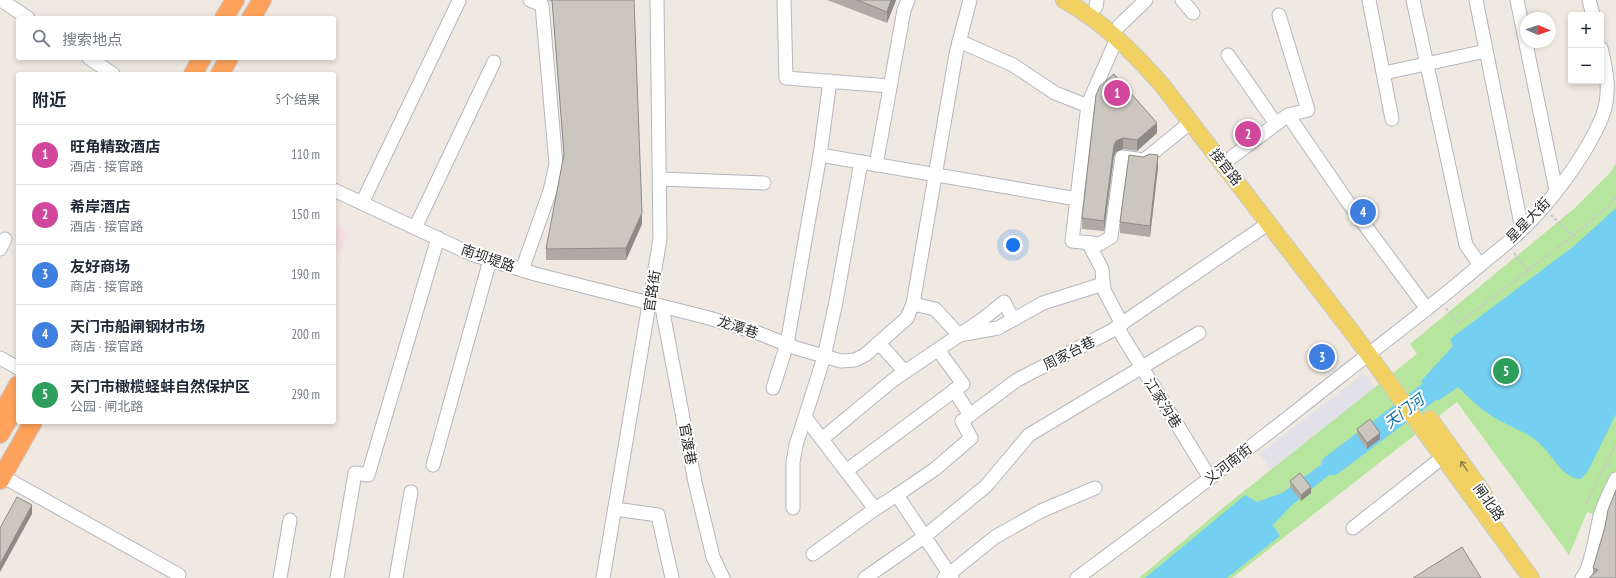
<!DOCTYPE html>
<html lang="zh">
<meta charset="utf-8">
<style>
:root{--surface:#fff;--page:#f2f2f3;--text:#1f2937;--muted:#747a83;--line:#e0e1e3;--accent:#4264fb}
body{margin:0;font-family:"PT Sans Narrow","Noto Sans SC",sans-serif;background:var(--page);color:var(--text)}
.controls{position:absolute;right:12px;top:12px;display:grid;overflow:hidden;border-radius:4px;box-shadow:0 2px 6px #0003}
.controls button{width:36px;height:36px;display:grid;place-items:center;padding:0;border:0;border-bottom:1px solid var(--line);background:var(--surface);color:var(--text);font:20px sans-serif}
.compass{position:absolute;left:1520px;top:12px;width:36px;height:36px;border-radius:50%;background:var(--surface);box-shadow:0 2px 6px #0003;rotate:92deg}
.you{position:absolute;left:1013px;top:245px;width:14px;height:14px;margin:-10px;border:3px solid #fff;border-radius:50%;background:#1a73e8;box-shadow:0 0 0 6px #1a73e833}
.badge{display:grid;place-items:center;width:26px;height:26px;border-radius:50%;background:var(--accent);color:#fff;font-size:13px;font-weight:700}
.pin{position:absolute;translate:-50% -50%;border:2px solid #fff;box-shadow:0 1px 4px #0006}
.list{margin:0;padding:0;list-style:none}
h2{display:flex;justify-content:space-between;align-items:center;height:52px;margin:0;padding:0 16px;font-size:17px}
h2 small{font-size:13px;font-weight:400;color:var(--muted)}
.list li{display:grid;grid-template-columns:26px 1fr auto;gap:12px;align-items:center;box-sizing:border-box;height:60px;padding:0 16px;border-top:1px solid var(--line)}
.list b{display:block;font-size:15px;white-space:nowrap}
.list p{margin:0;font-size:13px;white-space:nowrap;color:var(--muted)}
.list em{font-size:13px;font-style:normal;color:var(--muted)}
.icon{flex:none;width:22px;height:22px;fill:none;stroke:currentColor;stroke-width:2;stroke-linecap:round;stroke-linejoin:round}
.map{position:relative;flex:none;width:1616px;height:578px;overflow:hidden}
.search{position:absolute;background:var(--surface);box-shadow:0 2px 6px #0003;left:16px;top:16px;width:320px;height:44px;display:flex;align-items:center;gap:10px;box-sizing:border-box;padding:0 14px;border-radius:4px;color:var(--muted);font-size:15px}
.panel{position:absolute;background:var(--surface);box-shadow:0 2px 6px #0003;left:16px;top:72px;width:320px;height:352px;border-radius:4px}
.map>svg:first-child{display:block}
</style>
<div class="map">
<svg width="1616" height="578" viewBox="0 0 1616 578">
<rect width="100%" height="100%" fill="#efe9e1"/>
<polygon fill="#e3e1e8" points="1364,373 1410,434 1305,515 1259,454"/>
<polygon fill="#f5dfe0" points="334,224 350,233 334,262"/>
<polygon fill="#b6e59e" points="1616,163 1616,489 1601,517 1587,512 1569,555 1457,402 1232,578 1139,578 1224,507 1417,354 1410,344 1576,207 1610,173"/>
<g fill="#75cff0">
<path d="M1616 208V414L1588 471 1581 479C1564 479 1554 458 1543 447 1529 432 1507 426 1490 415 1478 407 1468 397 1458 387L1438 401 1421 381 1453 346 1450 339 1574 246Z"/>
<polygon points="1351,443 1357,452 1291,506 1273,525 1280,536 1227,578 1145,578 1245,495 1257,502 1282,493"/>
</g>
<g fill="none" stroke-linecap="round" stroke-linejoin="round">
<polyline stroke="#75cff0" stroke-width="21" points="1332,465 1453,374"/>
<defs>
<g id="minor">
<polyline points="1,0 28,18"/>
<polyline points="784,0 786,78 890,86"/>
<polyline points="1182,0 1193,13"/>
<polyline points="1369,0 1392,119"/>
<polyline points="1413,0 1466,245 1480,265"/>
<polyline points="1476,0 1522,229"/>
<polyline points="1517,0 1556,190"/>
<polyline points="1589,0 1593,15"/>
<polyline points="1096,7 1097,0"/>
<polyline points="1279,15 1308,110 1288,115"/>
<polyline points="1119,26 1146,0"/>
<polyline points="1117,38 1088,104 1072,241 1091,243 1091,248 1102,269 1103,284 1105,292 1122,324"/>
<polyline points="959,41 1013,65 1055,93 1088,106"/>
<polyline points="1228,55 1276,124"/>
<polyline points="89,58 113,74"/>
<polyline points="1384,73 1486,51"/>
<polyline points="820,155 1077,199"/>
<polyline points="1232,157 1288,115 1347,201 1427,309"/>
<polyline points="861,162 836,302 824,357 805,417 875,509 897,495 952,578"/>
<polyline points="876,165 904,10 908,0"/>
<polyline points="660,179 764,183"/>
<polyline points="334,190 471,254 535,274 709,318 758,333 796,348 841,361 855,360 865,355 907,318 913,304 956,54 970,0"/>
<polyline points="362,203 459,1"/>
<polyline points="415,228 494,62"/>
<polyline points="1091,243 1100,244 1111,237 1122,157 1144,160 1191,122"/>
<polyline points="0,249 5,239"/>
<polyline points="522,270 550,191 556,164 542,5 530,0"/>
<polyline points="913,304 935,309 959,335 998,328 1043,303 1103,284"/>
<polyline points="662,307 695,482 713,557 723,578"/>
<polyline points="1117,327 1210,478"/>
<polyline points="879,343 905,372"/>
<polyline points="0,358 18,368"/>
<polyline points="773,388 787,344 820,155 830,81"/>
<polyline points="954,390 970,415"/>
<polyline points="822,439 893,380 983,319 1004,302 1013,319"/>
<polyline points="433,465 490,260"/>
<polyline points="846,471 963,384 938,350"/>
<polyline points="0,475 179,575"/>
<polyline points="897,495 935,469 971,438 962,421 1017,380 1111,331 1269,223"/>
<polyline points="793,508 793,462 796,445 805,417"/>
<polyline points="615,509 658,515 672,578"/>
<polyline points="1353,528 1443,457"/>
<polyline points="813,554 875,509"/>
<polyline points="280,578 290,520"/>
<polyline points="337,578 355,473 368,475 438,238"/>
<polyline points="396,578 411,492"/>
<polyline points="603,578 660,239 657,0"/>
<polyline points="865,578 924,537 986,486 1029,435 1199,333"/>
<polyline points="944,578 995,537 1041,511 1095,488"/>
<path d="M1077 578C1167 512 1255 444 1342 375 1386 340 1431 307 1473 271 1487 259 1502 248 1515 236 1547 208 1586 156 1602 117 1611 94 1607 72 1601 48"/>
<path d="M1582 578C1592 567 1596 532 1600 516 1604 503 1610 491 1616 479"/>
</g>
<g id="major">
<path d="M1064 0C1102 21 1133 52 1162 85L1355 336 1531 578"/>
<polyline points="1430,419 1484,494"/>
</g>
<g id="highway">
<polyline points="224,18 235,0"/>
<polyline points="251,18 262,0"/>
<polyline points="193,74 202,58"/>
<polyline points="220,74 229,58"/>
<polyline points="0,417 18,385"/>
<polyline points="0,434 15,408"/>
<polyline points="0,480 33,422"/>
</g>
</defs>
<use href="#minor" stroke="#b4b7c1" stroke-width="15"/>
<use href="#major" stroke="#c9c9c9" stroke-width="18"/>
<use href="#highway" stroke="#c9c9c9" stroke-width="20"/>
<g stroke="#c9c9c9" stroke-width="2" stroke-dasharray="3 2" stroke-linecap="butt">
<polyline points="1551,215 1573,236"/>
<polyline points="1514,253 1528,271"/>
<polyline points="1446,308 1458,324 1573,236 1610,205 1616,197"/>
<polyline points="1611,467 1606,464 1616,444"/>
<polyline points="1586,504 1606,464"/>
</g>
<use href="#minor" stroke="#fff" stroke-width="13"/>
<use href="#major" stroke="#f2d163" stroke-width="16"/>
<use href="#highway" stroke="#ffa35c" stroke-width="18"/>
</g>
<g fill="#afaba4">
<polygon points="548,0 634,0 642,224 626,260 546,260 546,249 564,157 552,2"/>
<polygon points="827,0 896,0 887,23"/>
<polygon points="1100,86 1157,133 1137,151 1123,149 1116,152 1114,156 1104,231 1082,229 1082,218"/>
<polygon points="1143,157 1158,167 1150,237 1120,233 1120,222"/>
<polygon points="1357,429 1380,439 1367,449 1357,435"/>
<polygon points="1290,481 1311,493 1301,501 1290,487"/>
<polygon points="1605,527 1616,578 1593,575 1593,568"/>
</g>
<g fill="#8e8b86">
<polygon points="891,0 896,0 887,23 887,12"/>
<polygon points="1157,123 1157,133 1137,151 1137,140"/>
<polygon points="1123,138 1123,149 1116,152 1114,156 1104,231 1104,221 1114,145 1116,141"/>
<polygon points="1158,155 1158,167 1150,237 1150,226"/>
<polygon points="642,213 642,224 626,260 626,248"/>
<polygon points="1380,433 1380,439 1367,449 1367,443"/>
<polygon points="1311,487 1311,493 1301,501 1301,495"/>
<polygon points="32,505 32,514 0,572 0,564"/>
</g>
<g fill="#cbc7bf" stroke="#8e8b86">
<polygon points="552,0 634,0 642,213 626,248 546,249 564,154"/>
<polygon points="857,0 891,0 887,12"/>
<polygon points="1114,74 1157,123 1137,140 1123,138 1116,141 1114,145 1104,221 1082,218 1096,95 1100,86"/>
<polygon points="1150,154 1158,155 1150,226 1120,222 1129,155 1143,157"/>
<polygon points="1370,419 1380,433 1367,443 1357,429"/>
<polygon points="1300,473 1311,487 1301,495 1290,481"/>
<polygon points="1616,490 1616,578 1589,578 1598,570 1593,568 1605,527 1608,510"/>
<polygon points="17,497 32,505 0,564 0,528"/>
<polygon points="1462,547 1481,578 1413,578"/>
</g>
<defs><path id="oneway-shaft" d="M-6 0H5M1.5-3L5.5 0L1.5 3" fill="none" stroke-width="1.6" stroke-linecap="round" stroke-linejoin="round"/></defs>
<use stroke="#908048" href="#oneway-shaft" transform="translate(1464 466) rotate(-125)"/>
<g text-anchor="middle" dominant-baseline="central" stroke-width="4" stroke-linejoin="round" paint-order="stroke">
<g font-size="14" fill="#2e2e2e" stroke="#fff">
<text transform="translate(1226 167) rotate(52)">接官路</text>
<text transform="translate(1528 220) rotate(-46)">星星大街</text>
<text transform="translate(488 258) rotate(19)">南坝堤路</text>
<text transform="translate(652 291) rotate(-81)">官路街</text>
<text transform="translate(738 327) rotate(18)">龙潭巷</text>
<text transform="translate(1069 353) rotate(-27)">周家台巷</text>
<text transform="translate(1163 403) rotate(58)">江家沟巷</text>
<text transform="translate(688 444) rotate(80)">官渡巷</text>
<text transform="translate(1228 464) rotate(-38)">义河南街</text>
<text transform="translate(1489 502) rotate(55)">闸北路</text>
</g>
<g font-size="15" font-style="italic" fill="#0d6fa3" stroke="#fff">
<text transform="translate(1404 411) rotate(-37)">天门河</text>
</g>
</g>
</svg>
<div class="controls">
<button>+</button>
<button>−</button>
</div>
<svg class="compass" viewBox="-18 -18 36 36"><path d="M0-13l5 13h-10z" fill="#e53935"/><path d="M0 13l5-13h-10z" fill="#747a83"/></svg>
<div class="you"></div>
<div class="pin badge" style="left:1117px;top:93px;background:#d1479c">1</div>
<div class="pin badge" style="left:1248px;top:134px;background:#d1479c">2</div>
<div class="pin badge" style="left:1322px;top:357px;background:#3f7fe0">3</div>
<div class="pin badge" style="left:1363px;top:212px;background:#3f7fe0">4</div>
<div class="pin badge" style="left:1506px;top:371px;background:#2e9e5b">5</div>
<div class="search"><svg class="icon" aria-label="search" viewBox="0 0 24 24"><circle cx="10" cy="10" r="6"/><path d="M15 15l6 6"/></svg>搜索地点</div>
<section class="panel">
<h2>附近<small>5个结果</small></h2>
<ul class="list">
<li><span class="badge" style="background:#d1479c">1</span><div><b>旺角精致酒店</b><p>酒店 · 接官路</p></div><em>110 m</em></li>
<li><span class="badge" style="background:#d1479c">2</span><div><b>希岸酒店</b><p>酒店 · 接官路</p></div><em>150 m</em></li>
<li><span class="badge" style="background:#3f7fe0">3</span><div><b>友好商场</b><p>商店 · 接官路</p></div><em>190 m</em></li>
<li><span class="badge" style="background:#3f7fe0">4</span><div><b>天门市船闸钢材市场</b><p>商店 · 接官路</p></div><em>200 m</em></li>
<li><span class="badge" style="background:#2e9e5b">5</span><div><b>天门市橄榄蛏蚌自然保护区</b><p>公园 · 闸北路</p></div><em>290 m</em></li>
</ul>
</section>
</div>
